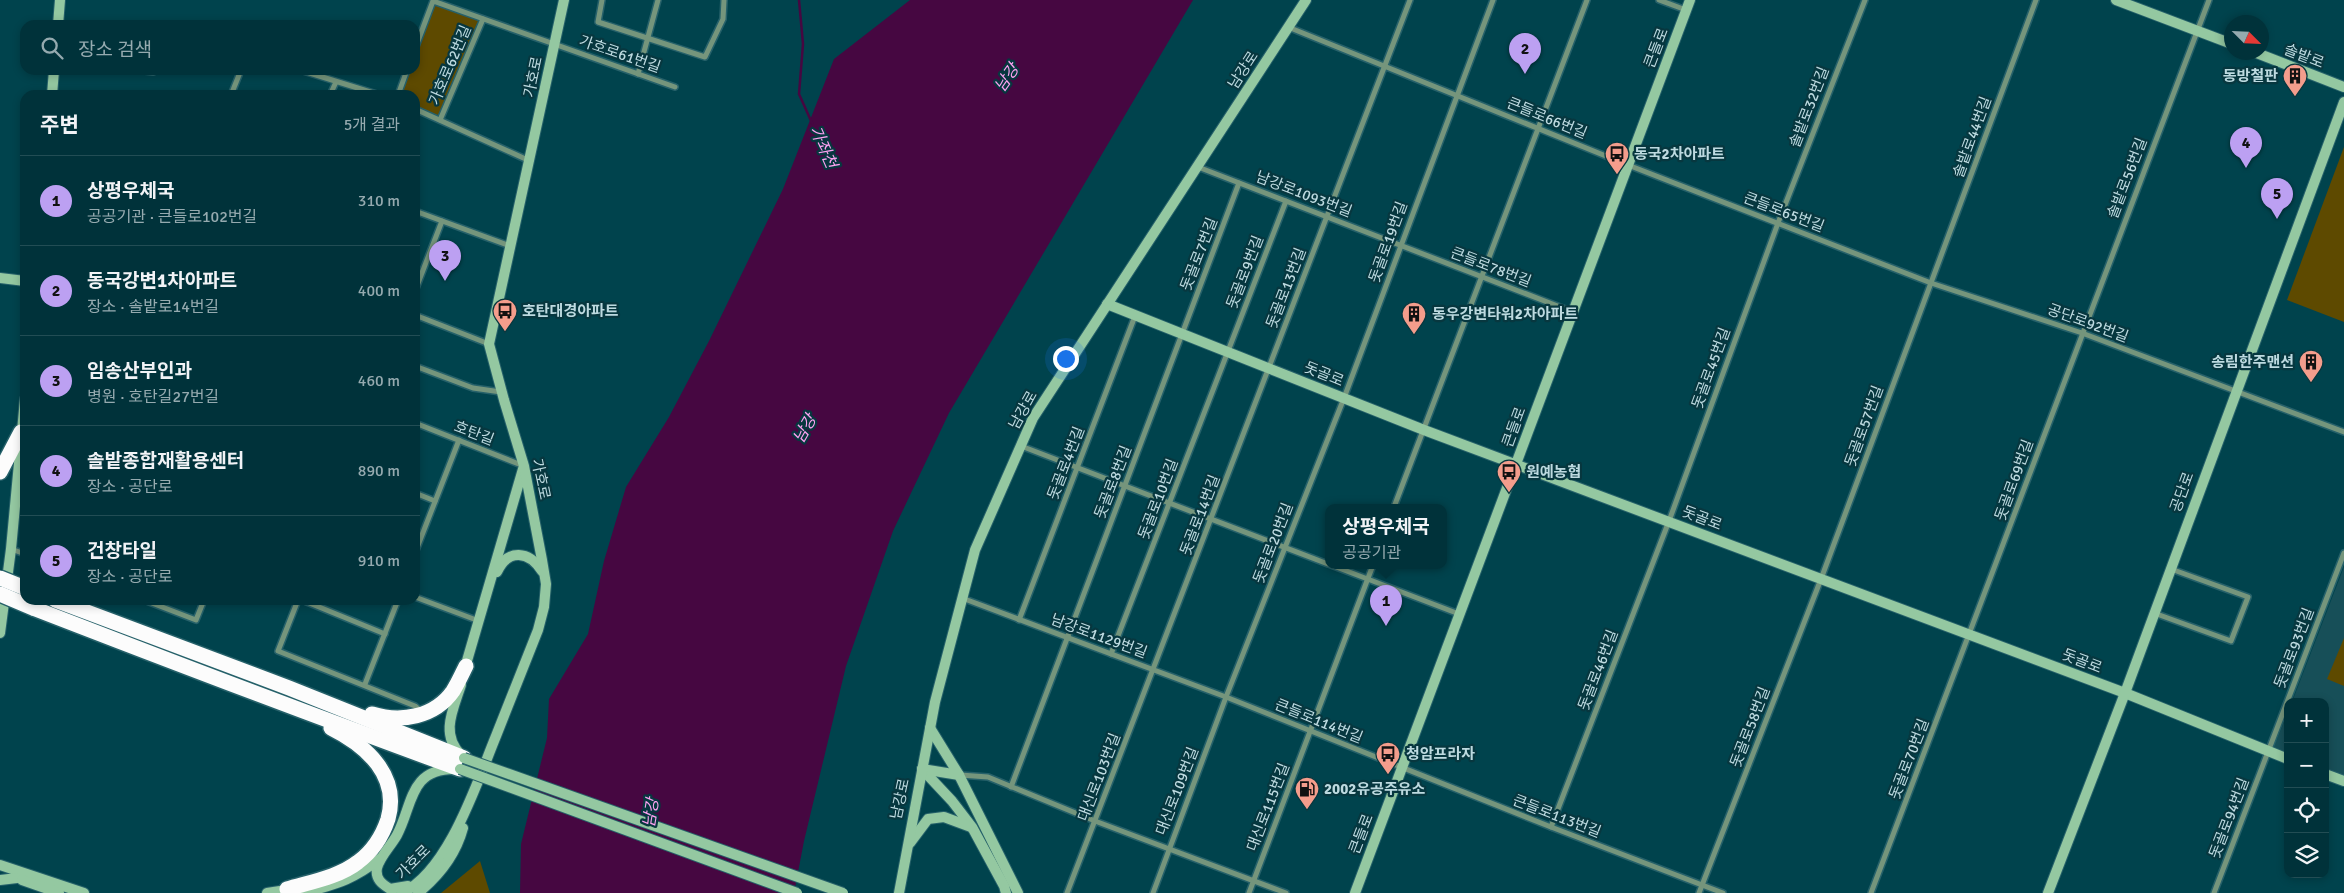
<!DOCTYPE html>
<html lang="ko">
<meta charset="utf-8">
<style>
:root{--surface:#00323a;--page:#0e3e45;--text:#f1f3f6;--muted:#95aaaf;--line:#224d54;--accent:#bca0f2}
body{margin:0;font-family:Signika,"Noto Sans KR",sans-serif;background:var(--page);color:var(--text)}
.controls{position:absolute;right:15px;bottom:15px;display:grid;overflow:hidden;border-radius:10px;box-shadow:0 2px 8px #0003}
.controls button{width:45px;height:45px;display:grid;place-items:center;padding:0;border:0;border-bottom:1px solid var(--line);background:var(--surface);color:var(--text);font:25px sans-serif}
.compass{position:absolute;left:2224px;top:15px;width:45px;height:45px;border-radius:50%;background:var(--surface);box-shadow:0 2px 8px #0003;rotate:114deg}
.you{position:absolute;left:1065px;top:358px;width:18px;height:18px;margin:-12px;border:4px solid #fff;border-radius:50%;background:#1a73e8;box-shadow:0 0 0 8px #1a73e833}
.badge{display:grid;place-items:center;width:32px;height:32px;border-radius:50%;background:var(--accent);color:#111;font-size:16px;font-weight:700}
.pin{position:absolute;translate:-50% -41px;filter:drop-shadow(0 1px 2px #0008)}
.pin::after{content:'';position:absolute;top:26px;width:18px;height:15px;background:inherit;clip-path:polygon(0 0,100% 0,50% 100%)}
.popup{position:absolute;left:1325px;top:504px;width:122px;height:65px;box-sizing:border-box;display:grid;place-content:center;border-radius:10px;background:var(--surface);filter:drop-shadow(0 1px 4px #0005);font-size:16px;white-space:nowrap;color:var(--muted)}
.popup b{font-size:19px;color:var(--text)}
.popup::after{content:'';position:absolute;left:50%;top:100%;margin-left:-10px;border:10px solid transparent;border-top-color:var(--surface)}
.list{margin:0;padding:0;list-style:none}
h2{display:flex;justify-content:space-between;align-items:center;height:65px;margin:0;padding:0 20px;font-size:21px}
h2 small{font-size:16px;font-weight:400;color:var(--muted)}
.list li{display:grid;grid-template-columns:32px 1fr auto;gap:15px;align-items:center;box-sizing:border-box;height:90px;padding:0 20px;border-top:1px solid var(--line)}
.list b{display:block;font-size:19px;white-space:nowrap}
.list p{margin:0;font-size:16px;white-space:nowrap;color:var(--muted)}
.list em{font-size:16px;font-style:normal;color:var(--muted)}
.icon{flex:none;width:28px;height:28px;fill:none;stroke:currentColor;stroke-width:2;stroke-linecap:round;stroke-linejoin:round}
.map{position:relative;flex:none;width:2344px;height:893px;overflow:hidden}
.search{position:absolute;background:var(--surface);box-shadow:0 2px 8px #0003;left:20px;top:20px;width:400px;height:55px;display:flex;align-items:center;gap:12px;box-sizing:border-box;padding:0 18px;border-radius:15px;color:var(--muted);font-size:19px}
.panel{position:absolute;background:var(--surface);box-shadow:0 2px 8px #0003;left:20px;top:90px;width:400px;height:515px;border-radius:15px}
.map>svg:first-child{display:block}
</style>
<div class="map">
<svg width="2344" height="893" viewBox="0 0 2344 893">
<rect width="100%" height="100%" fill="#00434d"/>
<g fill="#174f58">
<polygon points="2344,567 2344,776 2325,769 2325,702 2292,702"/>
<polygon points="2288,712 2288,754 2273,749"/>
</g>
<g fill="#5e4a00">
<polygon points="433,4 481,21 440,117 415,106 415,95 399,95 408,70 415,70 415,52"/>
<polygon points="2344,147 2344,322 2287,300"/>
<polygon points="2344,638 2344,686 2327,679"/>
<polygon points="480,861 490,893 441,893"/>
</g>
<polygon fill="#460741" points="910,0 1193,0 949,413 893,531 846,666 804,841 794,893 520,893 521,844 547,738 549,699 588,634 604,561 626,487 669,417 709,341 783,189 834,59"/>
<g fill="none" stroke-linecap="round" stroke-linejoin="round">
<polyline stroke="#460741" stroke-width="2.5" points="799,0 803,44 799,94 812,123"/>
<defs>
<g id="street">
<polyline points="602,0 598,22 705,57 723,19 724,0"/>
<polyline points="1659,0 1686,10"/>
<polyline points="1288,27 1628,165 1931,283 2082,333 2344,432"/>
<polyline points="415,49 433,1 675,87"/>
<polyline points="137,70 153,72 158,70"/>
<polyline points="300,70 380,95"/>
<polyline points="638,74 658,0"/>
<polyline points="231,95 241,70"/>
<polyline points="330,95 336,82"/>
<polyline points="398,95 407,70"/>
<polyline points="415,109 530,161"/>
<polyline points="440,120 483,19"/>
<polyline points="1198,167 1573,312"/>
<polyline points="415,211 510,246"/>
<polyline points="415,291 442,221"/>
<polyline points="415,315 489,344"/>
<polyline points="415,366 473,388 501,392"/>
<polyline points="415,423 524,466"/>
<polyline points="1021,446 1328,564"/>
<polyline points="415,493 435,501"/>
<polyline points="1394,507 1587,0"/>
<polyline points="11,549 25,554"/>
<polyline points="415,553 459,440"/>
<polyline points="1331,565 1459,614"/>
<polyline points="415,597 479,621"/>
<polyline points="962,598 1226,697 1551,827 1723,893"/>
<polyline points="144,600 196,620 204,600"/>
<polyline points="298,600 278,651 415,706 422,712"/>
<polyline points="302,600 385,634"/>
<polyline points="2154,613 2231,641 2248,597 2171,569"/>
<polyline points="1019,620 1135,316"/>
<polyline points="1111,654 1286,201"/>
<polyline points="365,684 398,600"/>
<polyline points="960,775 988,777 1095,821 1286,893"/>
<polyline points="1011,787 1239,183"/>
<polyline points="1551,827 1669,521 1778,223 1865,0"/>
<polyline points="1067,893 1410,0"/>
<polyline points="1153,893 1226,697 1344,398 1493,0"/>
<polyline points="1249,893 1373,565"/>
<polyline points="1699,893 1821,579 2036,0"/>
<polyline points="1871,893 2209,0"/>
<polyline points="2214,893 2344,553"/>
</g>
<g id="secondary">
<polyline points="2116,0 2232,44"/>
<polyline points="58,25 60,0"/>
<polyline points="2254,52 2344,87"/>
<polyline points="52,95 54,70"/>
<polyline points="0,278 25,281"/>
<polyline points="1107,304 1424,430 2125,693 2288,759"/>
<path d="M497 572C508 548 529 551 542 571"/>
<polyline points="0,633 11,549 25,399"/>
<polyline points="464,671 523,469"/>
<path d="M461 685C453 710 440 734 461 755"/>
<polyline points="930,728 959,775 1018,893"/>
<polyline points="922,769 952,801 972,827 1004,886 1006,893"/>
<polyline points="922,769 959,775"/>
<polyline points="2325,774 2344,781"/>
<polyline points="910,843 928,819 944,817 971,827"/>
<polyline points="0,865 84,893"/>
<polyline points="0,880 17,878"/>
<polyline points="22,880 59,893"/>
<path d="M408 886 390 889C382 884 375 879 377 868 380 856 391 846 397 835 413 805 409 769 454 769"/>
<polyline points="267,893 293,889"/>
<path d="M304 893C339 883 352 880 381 858"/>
<path d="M402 893C449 871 477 782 496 736 510 700 524 665 538 630L544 607 546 584 542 560 524 466 504 400 489 344 564 0"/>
<path d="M418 893C439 876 456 854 463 828"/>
<polyline points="899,893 935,702 975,550 1033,418 1306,0"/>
<polyline points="1355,893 1690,0"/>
<polyline points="2048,893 2125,693 2344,102"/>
</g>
<g id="highway">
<polyline points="0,472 21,432"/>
<polyline points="55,600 289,688 464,758"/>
<path d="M33 608C175 663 317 717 460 769"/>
<path d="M372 714C401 723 435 717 453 691 458 683 462 674 466 666"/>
<path d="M287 889C310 882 339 877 358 862 373 851 382 837 388 819 400 776 367 746 331 728"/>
</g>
</defs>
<use href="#street" stroke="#26616a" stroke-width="8"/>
<use href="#secondary" stroke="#26616a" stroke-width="12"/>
<use href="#highway" stroke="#26616a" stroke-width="18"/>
<use href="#street" stroke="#75957c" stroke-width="5"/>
<use href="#secondary" stroke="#94c8a1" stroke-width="10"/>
<use href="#highway" stroke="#fcfcfc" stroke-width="15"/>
<defs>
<g id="secondary-bridge">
<polyline points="464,758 843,893"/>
<polyline points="460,769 797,893"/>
</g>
<g id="highway-bridge">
<polyline points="0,578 25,588"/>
<polyline points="0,594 33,608"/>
</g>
</defs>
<use href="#secondary-bridge" stroke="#26616a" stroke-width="12" stroke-linecap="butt"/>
<use href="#highway-bridge" stroke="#26616a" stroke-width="18" stroke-linecap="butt"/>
<use href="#secondary-bridge" stroke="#94c8a1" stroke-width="10"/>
<use href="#highway-bridge" stroke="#fcfcfc" stroke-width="15"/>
</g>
<defs>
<symbol id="building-pin" viewBox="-11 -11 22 30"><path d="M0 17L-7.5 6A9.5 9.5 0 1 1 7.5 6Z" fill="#f49d8c" stroke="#07373f"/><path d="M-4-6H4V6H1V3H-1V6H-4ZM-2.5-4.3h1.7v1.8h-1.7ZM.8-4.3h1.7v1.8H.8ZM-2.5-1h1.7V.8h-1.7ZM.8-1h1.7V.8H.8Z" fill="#111"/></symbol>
<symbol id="bus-pin" viewBox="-11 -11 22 30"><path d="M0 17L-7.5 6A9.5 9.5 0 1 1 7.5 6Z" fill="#f49d8c" stroke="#07373f"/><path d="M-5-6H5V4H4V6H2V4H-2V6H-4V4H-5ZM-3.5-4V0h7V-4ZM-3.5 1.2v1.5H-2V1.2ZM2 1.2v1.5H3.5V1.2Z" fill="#111"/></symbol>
<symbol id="fuel-pin" viewBox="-11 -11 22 30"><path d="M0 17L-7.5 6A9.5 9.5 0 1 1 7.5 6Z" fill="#f49d8c" stroke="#07373f"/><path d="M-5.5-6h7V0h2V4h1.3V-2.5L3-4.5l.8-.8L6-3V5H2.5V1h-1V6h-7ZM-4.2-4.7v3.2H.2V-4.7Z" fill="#111"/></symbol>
</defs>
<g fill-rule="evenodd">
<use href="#building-pin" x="2281" y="62" width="28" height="38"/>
<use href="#bus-pin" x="1603" y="140" width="28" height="38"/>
<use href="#bus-pin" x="491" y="297" width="28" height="38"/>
<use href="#building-pin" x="1400" y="300" width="28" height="38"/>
<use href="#building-pin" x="2297" y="348" width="28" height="38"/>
<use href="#bus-pin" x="1495" y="458" width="28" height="38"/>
<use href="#bus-pin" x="1374" y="740" width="28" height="38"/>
<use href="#fuel-pin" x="1293" y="775" width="28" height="38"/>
</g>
<g text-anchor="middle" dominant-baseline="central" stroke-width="4.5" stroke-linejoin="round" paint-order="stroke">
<g font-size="15" fill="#bddae0" stroke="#07373f">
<text transform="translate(1656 48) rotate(-69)">큰들로</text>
<text transform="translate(620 54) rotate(19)">가호로61번길</text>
<text transform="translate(2304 56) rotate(21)">솔밭로</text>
<text transform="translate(450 65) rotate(-67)">가호로62번길</text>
<text transform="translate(1243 70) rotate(-57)">남강로</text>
<text transform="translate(533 77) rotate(-78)">가호로</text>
<text transform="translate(1809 107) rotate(-69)">솔밭로32번길</text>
<text transform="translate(1547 118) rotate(22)">큰들로66번길</text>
<text transform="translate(1972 137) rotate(-70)">솔밭로44번길</text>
<text transform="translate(2127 178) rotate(-69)">솔밭로56번길</text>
<text transform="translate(1304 194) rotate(21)">남강로1093번길</text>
<text transform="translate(1784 212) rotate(21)">큰들로65번길</text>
<text transform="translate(1388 242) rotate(-70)">돗골로19번길</text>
<text transform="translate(1199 254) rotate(-69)">돗골로7번길</text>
<text transform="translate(1491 267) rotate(21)">큰들로78번길</text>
<text transform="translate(1245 272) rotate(-69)">돗골로9번길</text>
<text transform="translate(1286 288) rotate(-69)">돗골로13번길</text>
<text transform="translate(2088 323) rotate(20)">공단로92번길</text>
<text transform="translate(1711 368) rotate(-70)">돗골로45번길</text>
<text transform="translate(1324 374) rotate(22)">돗골로</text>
<text transform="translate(1023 410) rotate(-61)">남강로</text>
<text transform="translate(1864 426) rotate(-70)">돗골로57번길</text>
<text transform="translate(1514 427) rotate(-70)">큰들로</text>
<text transform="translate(474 433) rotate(21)">호탄길</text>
<text transform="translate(1066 463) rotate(-69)">돗골로4번길</text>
<text transform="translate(541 479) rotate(78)">가호로</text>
<text transform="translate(2014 480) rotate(-70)">돗골로69번길</text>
<text transform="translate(1113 482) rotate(-69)">돗골로8번길</text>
<text transform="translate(2182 492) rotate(-70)">공단로</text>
<text transform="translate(1158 499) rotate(-69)">돗골로10번길</text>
<text transform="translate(1200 515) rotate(-69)">돗골로14번길</text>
<text transform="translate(1702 518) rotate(21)">돗골로</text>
<text transform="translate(1273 543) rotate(-69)">돗골로20번길</text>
<text transform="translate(1099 636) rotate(20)">남강로1129번길</text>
<text transform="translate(2294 648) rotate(-69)">돗골로93번길</text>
<text transform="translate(2082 661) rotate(21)">돗골로</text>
<text transform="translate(1598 670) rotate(-69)">돗골로46번길</text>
<text transform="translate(1319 721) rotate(22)">큰들로114번길</text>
<text transform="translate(1750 727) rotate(-69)">돗골로58번길</text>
<text transform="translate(1909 759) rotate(-69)">돗골로70번길</text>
<text transform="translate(1099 777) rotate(-69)">대신로103번길</text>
<text transform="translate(1177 791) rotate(-69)">대신로109번길</text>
<text transform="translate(900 799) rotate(-78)">남강로</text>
<text transform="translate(1268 807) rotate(-69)">대신로115번길</text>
<text transform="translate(1557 816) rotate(21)">큰들로113번길</text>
<text transform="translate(2229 818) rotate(-69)">돗골로94번길</text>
<text transform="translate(1361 834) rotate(-69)">큰들로</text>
<text transform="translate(413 862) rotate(-45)">가호로</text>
</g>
<g font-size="15" font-weight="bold" fill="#bddae0" stroke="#07373f" text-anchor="start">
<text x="2278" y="76" text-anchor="end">동방철판</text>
<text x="1634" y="154">동국2차아파트</text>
<text x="522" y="311">호탄대경아파트</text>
<text x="1432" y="314">동우강변타워2차아파트</text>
<text x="2294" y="362" text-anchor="end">송림한주맨션</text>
<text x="1526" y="472">원예농협</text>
<text x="1406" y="754">청암프라자</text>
<text x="1324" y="789">2002유공주유소</text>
</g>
<g font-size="16" font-style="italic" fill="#fda2f1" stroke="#07373f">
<text transform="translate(1007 78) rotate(-55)">남강</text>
<text transform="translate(823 147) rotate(66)">가좌천</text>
<text transform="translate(805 429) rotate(-60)">남강</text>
<text transform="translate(651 813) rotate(-81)">남강</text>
</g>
</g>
</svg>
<div class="controls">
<button>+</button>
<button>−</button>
<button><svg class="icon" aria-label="locate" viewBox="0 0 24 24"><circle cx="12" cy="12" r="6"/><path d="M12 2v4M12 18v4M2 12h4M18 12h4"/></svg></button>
<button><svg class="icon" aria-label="layers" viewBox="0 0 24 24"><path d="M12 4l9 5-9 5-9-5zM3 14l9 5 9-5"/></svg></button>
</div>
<svg class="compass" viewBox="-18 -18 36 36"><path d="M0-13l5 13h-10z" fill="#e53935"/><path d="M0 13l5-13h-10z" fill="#95aaaf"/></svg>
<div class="you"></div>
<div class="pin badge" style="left:1386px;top:626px">1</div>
<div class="popup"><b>상평우체국</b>공공기관</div>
<div class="pin badge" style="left:1525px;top:74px">2</div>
<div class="pin badge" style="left:445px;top:281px">3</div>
<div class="pin badge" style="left:2246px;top:168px">4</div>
<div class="pin badge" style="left:2277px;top:219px">5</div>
<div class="search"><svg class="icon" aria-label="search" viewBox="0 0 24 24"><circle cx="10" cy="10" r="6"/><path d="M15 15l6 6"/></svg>장소 검색</div>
<section class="panel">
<h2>주변<small>5개 결과</small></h2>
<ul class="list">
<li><span class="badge">1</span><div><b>상평우체국</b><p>공공기관 · 큰들로102번길</p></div><em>310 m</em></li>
<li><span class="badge">2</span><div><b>동국강변1차아파트</b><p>장소 · 솔밭로14번길</p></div><em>400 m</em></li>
<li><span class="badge">3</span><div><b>임송산부인과</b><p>병원 · 호탄길27번길</p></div><em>460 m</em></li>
<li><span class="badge">4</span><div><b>솔밭종합재활용센터</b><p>장소 · 공단로</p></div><em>890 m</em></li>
<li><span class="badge">5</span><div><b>건창타일</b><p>장소 · 공단로</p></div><em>910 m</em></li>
</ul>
</section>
</div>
